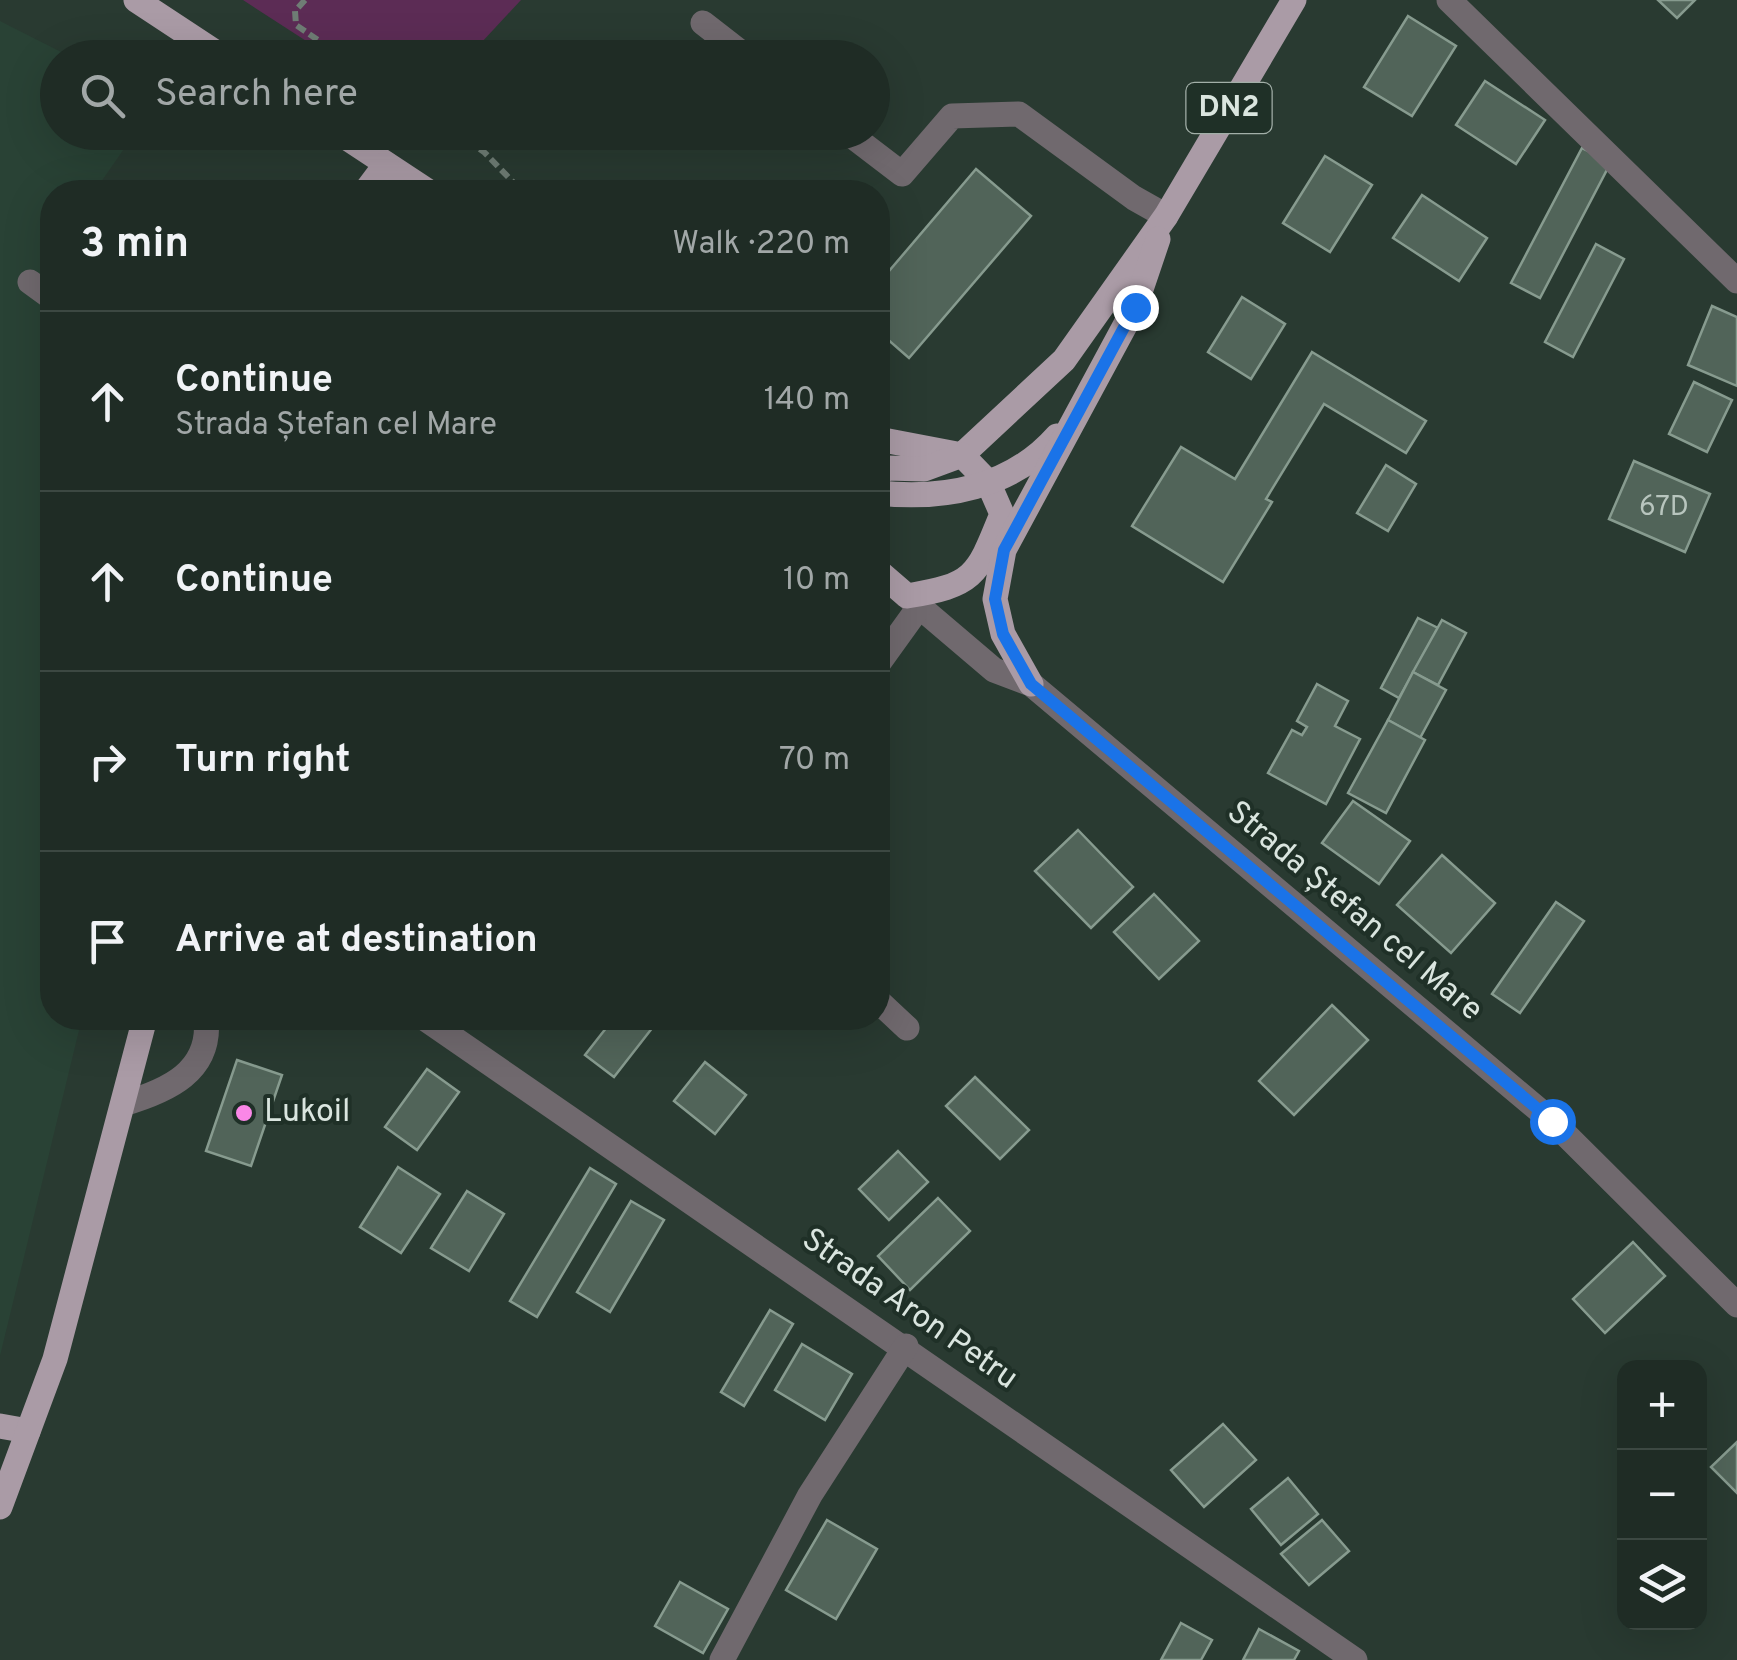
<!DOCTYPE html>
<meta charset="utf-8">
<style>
:root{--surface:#1f2c25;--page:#27342d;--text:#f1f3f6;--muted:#a1a7a7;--line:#3c4842}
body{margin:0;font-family:Overpass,sans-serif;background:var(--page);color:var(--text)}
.controls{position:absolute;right:30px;bottom:30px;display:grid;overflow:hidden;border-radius:20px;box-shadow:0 10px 40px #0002}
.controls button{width:90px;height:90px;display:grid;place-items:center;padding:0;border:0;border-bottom:2px solid var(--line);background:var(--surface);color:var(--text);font:50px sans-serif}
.stop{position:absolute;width:30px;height:30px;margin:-22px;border:8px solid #1a73e8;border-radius:50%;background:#fff}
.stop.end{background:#1a73e8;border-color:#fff;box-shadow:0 2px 10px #0008}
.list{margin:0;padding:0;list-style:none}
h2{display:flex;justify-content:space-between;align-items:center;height:130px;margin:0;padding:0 40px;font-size:42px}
h2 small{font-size:32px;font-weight:400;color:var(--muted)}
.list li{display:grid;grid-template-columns:65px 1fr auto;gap:30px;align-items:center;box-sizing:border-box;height:180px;padding:0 40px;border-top:2px solid var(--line)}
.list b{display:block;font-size:38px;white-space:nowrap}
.list p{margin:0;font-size:32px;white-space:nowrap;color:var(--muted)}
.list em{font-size:32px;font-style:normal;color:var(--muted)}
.icon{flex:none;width:55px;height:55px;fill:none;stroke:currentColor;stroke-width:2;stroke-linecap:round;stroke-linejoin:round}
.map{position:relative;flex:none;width:1737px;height:1660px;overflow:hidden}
.search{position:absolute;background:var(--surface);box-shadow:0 10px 40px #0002;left:40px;top:40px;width:850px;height:110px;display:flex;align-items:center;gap:25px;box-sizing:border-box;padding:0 35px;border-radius:55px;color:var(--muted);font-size:38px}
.panel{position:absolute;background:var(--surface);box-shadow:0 10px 40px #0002;left:40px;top:180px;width:850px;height:850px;border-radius:40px}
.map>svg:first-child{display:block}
</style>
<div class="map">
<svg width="1737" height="1660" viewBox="0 0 1737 1660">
<rect width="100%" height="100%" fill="#293a31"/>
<polygon fill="#294235" points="0,21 71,57 58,58 58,132 135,133 94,192 52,192 52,1018 82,1018 0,1356"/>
<polygon fill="#5c2c55" points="243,0 521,0 468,57 331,57"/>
<g fill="#516459" stroke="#879b8f" stroke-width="2.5">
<polygon points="1658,0 1695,0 1677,18"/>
<polygon points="1408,16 1456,46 1412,116 1364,87"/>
<polygon points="1485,81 1545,120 1516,164 1456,125"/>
<polygon points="1582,148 1611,162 1540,298 1511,283"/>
<polygon points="1325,156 1372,185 1330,252 1283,223"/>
<polygon points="976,169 1031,216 909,358 878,331 878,284"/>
<polygon points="1422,195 1487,238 1459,281 1393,238"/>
<polygon points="1596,244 1624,259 1573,357 1545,342"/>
<polygon points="1242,297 1285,324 1251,379 1208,352"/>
<polygon points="1712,306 1737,317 1737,386 1688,365"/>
<polygon points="1312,352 1426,421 1406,453 1324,404 1266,499 1272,502 1223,582 1132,526 1181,447 1235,479"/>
<polygon points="1694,382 1732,400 1707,452 1669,434"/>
<polygon points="1634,461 1710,494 1685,552 1609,519"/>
<polygon points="1386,465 1416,484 1388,531 1357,513"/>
<polygon points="1418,618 1438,628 1399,698 1381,688"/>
<polygon points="1442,620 1466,633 1438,685 1413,672"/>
<polygon points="1413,672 1446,690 1420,738 1388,720"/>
<polygon points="1317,684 1348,701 1335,726 1360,739 1326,804 1268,773 1292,730 1302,735 1307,727 1297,721"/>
<polygon points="1388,720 1425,740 1386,813 1348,793"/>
<polygon points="1353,801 1410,841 1379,884 1322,843"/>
<polygon points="1078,830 1133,887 1091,928 1035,871"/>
<polygon points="1442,855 1495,903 1451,953 1397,905"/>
<polygon points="1154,894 1199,941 1159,979 1114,932"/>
<polygon points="1556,902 1584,921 1520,1013 1492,994"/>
<polygon points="1332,1005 1368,1040 1294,1115 1259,1081"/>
<polygon points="614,1018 641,1018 653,1027 614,1077 585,1055"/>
<polygon points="237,1060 282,1075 251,1166 206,1151"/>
<polygon points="705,1062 746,1095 715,1134 674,1101"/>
<polygon points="427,1069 459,1092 417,1150 385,1127"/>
<polygon points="975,1077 1029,1130 1000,1159 946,1106"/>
<polygon points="898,1151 928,1182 889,1220 859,1189"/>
<polygon points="398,1167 440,1194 401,1253 360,1227"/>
<polygon points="590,1168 616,1184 537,1317 510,1301"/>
<polygon points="467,1191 504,1214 469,1271 431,1248"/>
<polygon points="938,1198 970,1231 910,1290 878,1256"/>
<polygon points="631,1201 664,1220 610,1312 577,1292"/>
<polygon points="1633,1242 1665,1276 1605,1333 1573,1299"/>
<polygon points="770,1310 793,1324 744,1406 721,1392"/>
<polygon points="802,1344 852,1374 825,1420 775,1390"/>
<polygon points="1223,1424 1256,1460 1204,1507 1171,1470"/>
<polygon points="1737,1442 1737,1493 1711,1467"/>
<polygon points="1288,1478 1318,1514 1281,1545 1251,1509"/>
<polygon points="827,1520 877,1549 836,1619 786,1590"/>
<polygon points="1322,1520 1349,1551 1309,1585 1281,1554"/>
<polygon points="680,1582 728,1609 703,1653 655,1626"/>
<polygon points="1181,1623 1212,1640 1201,1660 1161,1660"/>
<polygon points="1259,1629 1299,1651 1294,1660 1243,1660"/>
</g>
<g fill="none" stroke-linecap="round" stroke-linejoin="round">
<g stroke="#6f7d75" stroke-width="6" stroke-dasharray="10 5" stroke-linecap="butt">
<polyline points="305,0 295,11 296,25 344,58"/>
<polyline points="455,132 484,152 513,182 507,192"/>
</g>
<g stroke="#70696e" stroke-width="25">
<polyline points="1449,0 1737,281"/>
<polyline points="703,23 748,58"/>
<polyline points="847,132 902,174 952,116 1019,114 1134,198 1166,216"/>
<polyline points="30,282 52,298"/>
<polyline points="907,596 994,670 1031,684 1552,1121 1737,1305"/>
<polyline points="878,664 919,607"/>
<polyline points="878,1001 907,1028"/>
<polyline points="424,1018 1355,1660"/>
<path d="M123 1104C167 1091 212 1072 206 1018"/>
<polyline points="722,1660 810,1495 906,1346"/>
</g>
<g stroke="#aa9ba6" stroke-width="25">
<polyline points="136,0 224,58"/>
<polyline points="338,132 429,192"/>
<polyline points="365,192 386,164"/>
<polyline points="878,439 962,455 1064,360 1166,216 1294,0"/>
<path d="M878 475 887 468 924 469 962 455 988 482 1002 514C977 576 975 585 907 596L878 571"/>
<path d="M878 493C944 500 1011 488 1057 436"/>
<polyline points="1031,684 1003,634 995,599 1004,550 1135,307 1158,239"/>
<polyline points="0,1426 28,1431"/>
<polyline points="0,1507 55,1359 145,1018"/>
</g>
</g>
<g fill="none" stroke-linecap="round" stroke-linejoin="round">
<polyline stroke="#1a73e8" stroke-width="12" points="1135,307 1004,550 995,599 1003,634 1031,684 1552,1121"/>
</g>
<circle fill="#fa87e7" stroke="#1f3027" stroke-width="4" cx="244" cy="1113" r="10"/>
<g text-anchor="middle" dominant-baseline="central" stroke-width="8" stroke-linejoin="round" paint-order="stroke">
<g font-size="28" fill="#b8c5be">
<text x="1664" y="508">67D</text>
</g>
<rect fill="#1f3027" stroke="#a2afa8" stroke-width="2.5" x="1186.5" y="83" width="85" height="50" rx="8"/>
<g font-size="30" font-weight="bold" fill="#dae5df">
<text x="1229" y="108">DN2</text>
</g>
<g font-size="32" fill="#dae5df" stroke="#1f3027">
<text transform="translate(1354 912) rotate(40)">Strada Ștefan cel Mare</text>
<text transform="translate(909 1310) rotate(35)">Strada Aron Petru</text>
</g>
<g font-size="32" fill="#dae5df" stroke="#1f3027" text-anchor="start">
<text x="264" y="1113">Lukoil</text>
</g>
</g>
</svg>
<div class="controls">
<button>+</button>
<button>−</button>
<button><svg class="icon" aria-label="layers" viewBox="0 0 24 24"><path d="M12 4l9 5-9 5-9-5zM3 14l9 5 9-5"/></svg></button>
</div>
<div class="stop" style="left:1552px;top:1121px"></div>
<div class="stop end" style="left:1135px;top:307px"></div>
<div class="search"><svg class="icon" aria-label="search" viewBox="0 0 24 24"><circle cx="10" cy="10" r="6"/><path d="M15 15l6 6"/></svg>Search here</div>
<section class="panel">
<h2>3 min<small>Walk · 220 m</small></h2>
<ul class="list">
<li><svg class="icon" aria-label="ahead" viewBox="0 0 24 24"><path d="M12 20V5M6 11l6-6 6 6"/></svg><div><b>Continue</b><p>Strada Ștefan cel Mare</p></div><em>140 m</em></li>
<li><svg class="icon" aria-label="ahead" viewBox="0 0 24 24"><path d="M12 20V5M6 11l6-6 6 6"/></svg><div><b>Continue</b></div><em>10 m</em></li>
<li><svg class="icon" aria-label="right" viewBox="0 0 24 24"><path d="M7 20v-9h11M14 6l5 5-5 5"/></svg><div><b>Turn right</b></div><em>70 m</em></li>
<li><svg class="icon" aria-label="arrive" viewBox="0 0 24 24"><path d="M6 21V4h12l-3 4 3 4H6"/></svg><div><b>Arrive at destination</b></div></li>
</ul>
</section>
</div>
